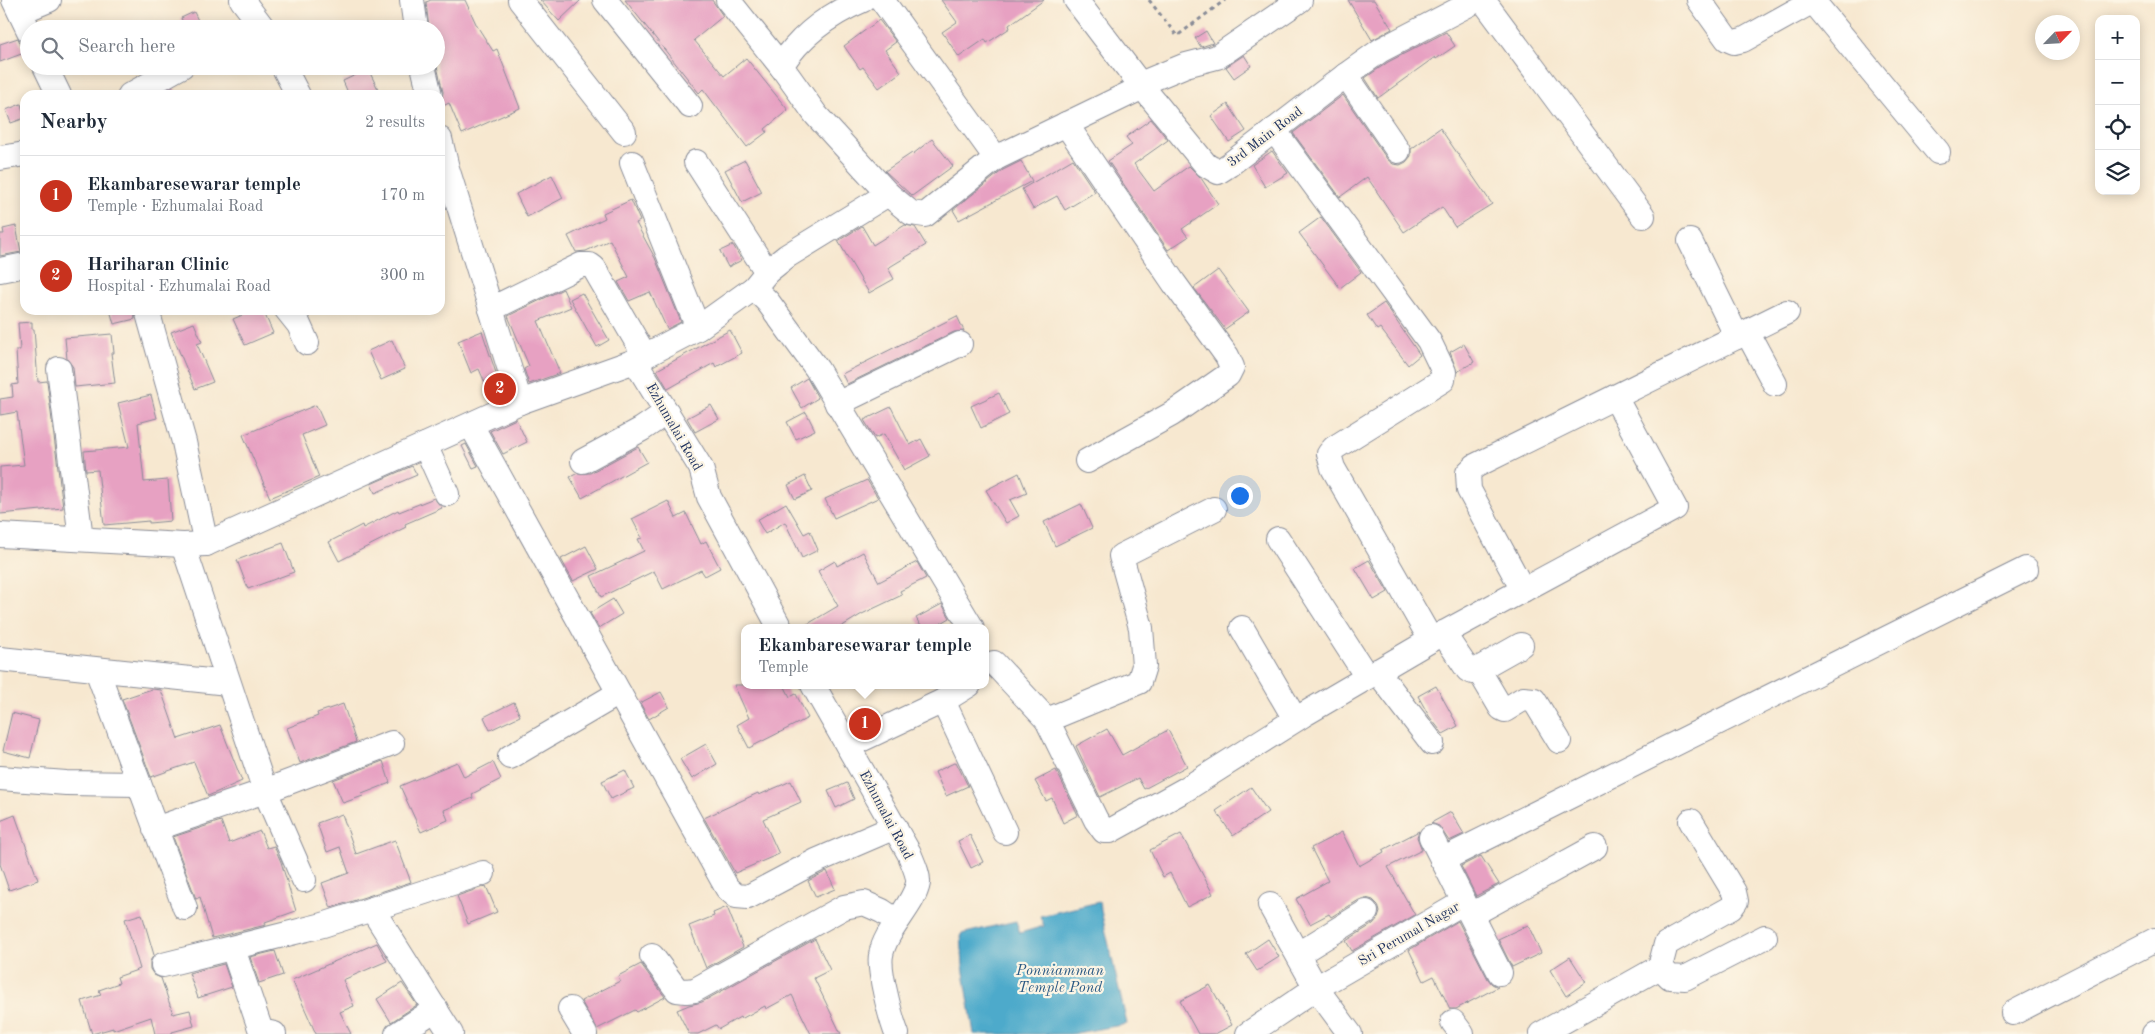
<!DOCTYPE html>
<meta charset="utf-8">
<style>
:root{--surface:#fff;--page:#f2f2f3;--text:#1f2937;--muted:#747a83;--line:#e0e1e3;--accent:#c8321e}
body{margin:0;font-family:"Old Standard TT",serif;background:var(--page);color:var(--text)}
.controls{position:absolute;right:15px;top:15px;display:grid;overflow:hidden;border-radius:10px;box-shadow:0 2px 12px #0003}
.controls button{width:45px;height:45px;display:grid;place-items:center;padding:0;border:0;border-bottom:1px solid var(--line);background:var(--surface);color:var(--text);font:25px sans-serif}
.compass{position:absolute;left:2035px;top:15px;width:45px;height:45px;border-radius:50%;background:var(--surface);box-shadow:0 2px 12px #0003;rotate:65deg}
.you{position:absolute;left:1239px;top:495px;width:18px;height:18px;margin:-12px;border:4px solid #fff;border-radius:50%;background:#1a73e8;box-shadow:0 0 0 8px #1a73e833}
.badge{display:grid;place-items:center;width:32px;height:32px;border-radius:50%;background:var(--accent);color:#fff;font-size:16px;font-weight:700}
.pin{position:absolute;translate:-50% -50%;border:2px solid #fff;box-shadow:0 1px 5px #0006}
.popup{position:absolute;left:741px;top:624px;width:248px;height:65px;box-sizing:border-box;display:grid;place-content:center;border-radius:10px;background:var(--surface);filter:drop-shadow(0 1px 4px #0005);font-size:16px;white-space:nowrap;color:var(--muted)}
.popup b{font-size:19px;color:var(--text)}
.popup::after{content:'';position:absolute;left:50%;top:100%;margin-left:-10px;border:10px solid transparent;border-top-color:var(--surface)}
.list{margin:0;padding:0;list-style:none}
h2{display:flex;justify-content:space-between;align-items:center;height:65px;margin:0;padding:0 20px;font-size:21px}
h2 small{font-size:16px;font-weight:400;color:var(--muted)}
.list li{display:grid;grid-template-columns:32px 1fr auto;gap:15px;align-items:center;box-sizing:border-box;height:80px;padding:0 20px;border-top:1px solid var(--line)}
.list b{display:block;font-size:19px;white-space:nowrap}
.list p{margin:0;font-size:16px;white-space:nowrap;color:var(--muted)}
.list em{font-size:16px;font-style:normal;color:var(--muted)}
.icon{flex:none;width:28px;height:28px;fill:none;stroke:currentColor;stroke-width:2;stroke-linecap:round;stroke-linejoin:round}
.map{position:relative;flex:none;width:2155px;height:1034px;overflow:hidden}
.search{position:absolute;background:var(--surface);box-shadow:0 2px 12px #0003;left:20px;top:20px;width:425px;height:55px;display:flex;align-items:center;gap:12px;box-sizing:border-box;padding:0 18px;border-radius:28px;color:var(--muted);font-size:19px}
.panel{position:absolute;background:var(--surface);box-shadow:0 2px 12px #0003;left:20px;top:90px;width:425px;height:225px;border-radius:15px}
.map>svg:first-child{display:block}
</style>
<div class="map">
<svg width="2155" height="1034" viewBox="0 0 2155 1034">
<rect width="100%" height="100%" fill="#fcf5e5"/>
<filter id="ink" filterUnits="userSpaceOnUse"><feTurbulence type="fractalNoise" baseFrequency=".02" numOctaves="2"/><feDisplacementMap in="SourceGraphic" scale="10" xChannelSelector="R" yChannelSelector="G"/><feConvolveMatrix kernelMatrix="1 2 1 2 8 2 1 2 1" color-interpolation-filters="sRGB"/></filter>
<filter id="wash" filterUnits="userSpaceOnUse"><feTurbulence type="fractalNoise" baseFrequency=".0096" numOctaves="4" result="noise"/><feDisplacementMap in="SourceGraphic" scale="20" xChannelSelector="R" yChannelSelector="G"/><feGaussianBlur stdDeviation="1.12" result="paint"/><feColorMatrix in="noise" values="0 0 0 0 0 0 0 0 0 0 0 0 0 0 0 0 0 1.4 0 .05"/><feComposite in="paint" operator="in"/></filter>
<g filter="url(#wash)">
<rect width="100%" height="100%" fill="#f7e8d0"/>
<polygon fill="#4daacb" stroke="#346c94" points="1099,902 1127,1024 1071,1034 974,1034 963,966 961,934 1016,921 1020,933 1044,926 1040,916"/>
<g id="blocks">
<g fill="#e7a1c2">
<polygon points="431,0 465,0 477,26 493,51 497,49 520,108 462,134 449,103 443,106 441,102 443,92 436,62 436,29 429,29 426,2"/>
<polygon points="540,0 581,0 559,21"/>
<polygon points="625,0 712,0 723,16 694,40 724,76 746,58 788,110 765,129 767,132 747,147 703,89 699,93"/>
<polygon points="941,0 1044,0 1009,25 1010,28 987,43 985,39 959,57 942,32 957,22"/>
<polygon points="1348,0 1374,0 1392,29 1372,40"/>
<polygon points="194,12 202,29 186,29 181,18"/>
<polygon points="879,20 896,42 885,50 901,72 879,88 863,67 860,69 844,46"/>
<polygon points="1206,31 1213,43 1201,47 1195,38"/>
<polygon points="1446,32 1455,46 1436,59 1435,57 1378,98 1365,78 1388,62"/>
<polygon points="18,38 24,53 0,62 0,44"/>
<polygon points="1244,55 1251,66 1234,78 1226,67"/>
<polygon points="368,69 381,95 349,95 343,81"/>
<polygon points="173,87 178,95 161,95 160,94"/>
<polygon points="1343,95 1387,159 1393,164 1400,165 1406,162 1411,156 1411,149 1440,128 1492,204 1455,227 1442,207 1404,232 1367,177 1340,197 1293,133"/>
<polygon points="21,104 25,118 11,123 6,110"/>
<polygon points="1228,104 1246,131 1229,142 1211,116"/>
<polygon points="1151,119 1168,140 1134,164 1154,191 1189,166 1201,178 1218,204 1182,229 1188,237 1168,250 1108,161 1132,145 1126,137"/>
<polygon points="932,139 953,166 912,196 885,171 912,153 913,154"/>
<polygon points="1272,151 1288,173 1265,187 1252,165"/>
<polygon points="1073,159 1095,192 1065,210 1057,196 1033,209 1022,189"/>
<polygon points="745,160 762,192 742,202 725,170"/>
<polygon points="1021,161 1032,181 959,220 953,210 1003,170"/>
<polygon points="552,175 563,198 527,217 516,194"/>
<polygon points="631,200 640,221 636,223 655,258 681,322 667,329 650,292 629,301 618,282 629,277 610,240 586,251 576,252 568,236 605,218 603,213"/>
<polygon points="1321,217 1361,272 1340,288 1299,233"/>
<polygon points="905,225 915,227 926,245 888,268 894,279 869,293 838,241 862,226 873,245"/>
<polygon points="16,226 21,252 0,256 0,234 4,234 3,229"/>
<polygon points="733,245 742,260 728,267 720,251"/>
<polygon points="1218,270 1249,312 1225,329 1194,288"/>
<polygon points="563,289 571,307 538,321 560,373 529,384 524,369 529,366 508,316"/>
<polygon points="582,293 609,340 597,347 570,299"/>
<polygon points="1384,303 1420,355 1408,365 1380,328 1377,330 1367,315"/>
<polygon points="110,310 134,310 135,319 114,324"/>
<polygon points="254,310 263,310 273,333 245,345 233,319"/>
<polygon points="957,316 964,331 954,332 847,384 842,374"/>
<polygon points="32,322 32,329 34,329 38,382 47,381 63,508 0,514 0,467 24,465 17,412 0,415 0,399 13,397 12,385 18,384 16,350 20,350 18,323"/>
<polygon points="194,323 202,342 197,344 213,382 195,389 171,332"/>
<polygon points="730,330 742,353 716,367 714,363 668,389 657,370"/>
<polygon points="482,331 503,394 492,399 479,369 471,373 458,341"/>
<polygon points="112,334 114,353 111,353 115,383 75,387 73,367 67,359 65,338"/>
<polygon points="392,340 405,369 381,380 368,351"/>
<polygon points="1464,344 1474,362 1457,372 1450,352"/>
<polygon points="807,378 818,398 802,408 791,388"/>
<polygon points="999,393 1009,414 981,428 971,406"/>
<polygon points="151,395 157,418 138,423 144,482 168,480 171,521 149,523 149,521 104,525 98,470 86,471 84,451 129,447 118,403"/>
<polygon points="316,405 325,425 302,435 319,477 270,498 243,435"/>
<polygon points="711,405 719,419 695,432 687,418"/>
<polygon points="891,407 910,445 921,439 930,456 904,470 884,434 875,438 864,420"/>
<polygon points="806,412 815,430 796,439 787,422"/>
<polygon points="516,419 527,442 503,454 490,431"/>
<polygon points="466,444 478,466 473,468 462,446"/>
<polygon points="638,447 647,462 582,498 570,477 578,473 590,473"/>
<polygon points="412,466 417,475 375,493 371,484"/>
<polygon points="1019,473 1027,493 1010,500 1019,516 1006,523 986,490"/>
<polygon points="805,476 812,491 795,499 788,485"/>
<polygon points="867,480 878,498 834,518 825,499"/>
<polygon points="434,498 442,508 405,524 406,527 339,561 329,542 362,525 363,528 398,510 399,512"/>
<polygon points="668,501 676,518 686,513 701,544 706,541 720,568 705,576 701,570 663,589 654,571 601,597 591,576 644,551 638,539 642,538 632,519"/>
<polygon points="786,503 804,534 810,531 818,550 802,558 785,522 765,534 757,520"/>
<polygon points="1081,504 1092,528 1055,546 1044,522"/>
<polygon points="283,543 294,572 248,589 237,560"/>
<polygon points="586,546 598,569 573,581 561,559"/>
<polygon points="863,552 879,582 917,562 926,578 900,591 902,595 862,614 839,628 801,628 838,606 818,571 835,561 837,566"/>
<polygon points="1369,560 1388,592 1374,600 1355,568"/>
<polygon points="613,599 622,614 599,628 590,613"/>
<polygon points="942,604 950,618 933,628 922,628 916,618"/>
<polygon points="734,685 784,685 790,697 796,694 808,718 749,748 737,725 749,718"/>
<polygon points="1436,686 1458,726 1443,734 1429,716 1418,696"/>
<polygon points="152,689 161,690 178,739 220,725 242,781 208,796 194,762 151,777 122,699"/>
<polygon points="661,692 669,707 649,719 640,703"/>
<polygon points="514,702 520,716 490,730 484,717"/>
<polygon points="343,704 356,742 300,763 287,728 318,716 317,713"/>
<polygon points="12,713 39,720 30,758 3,751"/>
<polygon points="1107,729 1122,755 1168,730 1187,766 1144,789 1138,778 1100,797 1076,746"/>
<polygon points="706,744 717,764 692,779 680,759"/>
<polygon points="383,761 390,783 362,794 363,796 343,803 333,780"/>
<polygon points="457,762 464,777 493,762 501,779 472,794 473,798 444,810 448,820 421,832 400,786"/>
<polygon points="956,762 968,786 946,796 935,772"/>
<polygon points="625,770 634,788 611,799 602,781"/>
<polygon points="1056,770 1078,815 1063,823 1052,798 1046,801 1035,781"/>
<polygon points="791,781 801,802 763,819 779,854 735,873 704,818 758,793 759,795"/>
<polygon points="847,783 854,799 836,808 828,791"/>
<polygon points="1251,787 1268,812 1233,836 1216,811"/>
<polygon points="1451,812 1464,834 1449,841 1439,826 1431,823"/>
<polygon points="342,814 356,854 395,840 411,882 331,908 322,883 349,873 340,847 327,852 317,823"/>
<polygon points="15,815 38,880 9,890 0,864 0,821"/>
<polygon points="221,821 229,843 260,831 267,848 274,846 281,862 296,911 265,922 266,925 212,938 200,897 196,899 173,837"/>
<polygon points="1419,831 1417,837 1422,850 1388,867 1415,915 1352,951 1346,941 1373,924 1378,918 1380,912 1378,905 1373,900 1366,898 1359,900 1331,917 1329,914 1310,924 1296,899 1328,881 1311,848 1342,832 1359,866 1384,852 1383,850"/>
<polygon points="1181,834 1213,894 1187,907 1170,873 1163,877 1150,850"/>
<polygon points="970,835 983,862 971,868 958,841"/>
<polygon points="1481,856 1499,884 1476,896 1461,866"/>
<polygon points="827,871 835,889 816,897 808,881"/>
<polygon points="486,886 497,912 468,924 457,896"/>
<polygon points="727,907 743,947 706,968 689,926 714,916 713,913"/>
<polygon points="142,914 154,955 150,961 150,969 154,975 161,978 173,1014 190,1010 194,1026 172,1032 172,1034 155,1034 151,1017 113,1030 113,1028 92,1034 82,1001 101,995 99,990 119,983 117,977 140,969 125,919"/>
<polygon points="1458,921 1488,979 1492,984 1498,987 1456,1009 1450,1009 1434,976 1424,981 1409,950"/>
<polygon points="1528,925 1541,953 1512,967 1498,939"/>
<polygon points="815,939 830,970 814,978 841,1034 811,1034 792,995 766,1009 765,1006 741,1019 740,1017 719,1029 716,1025 698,1034 689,1034 677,1010 689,1005 702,1002"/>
<polygon points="1268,939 1279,957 1257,971 1246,954"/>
<polygon points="377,943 387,961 343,980 354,1006 340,1012 351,1034 316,1034 292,980"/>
<polygon points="275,951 283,975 259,983 250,957"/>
<polygon points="1570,957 1586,982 1566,996 1550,970"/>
<polygon points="224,964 232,987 198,998 189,973"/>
<polygon points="641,964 665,997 637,1012 635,1010 597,1029 581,1001 620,981 618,976"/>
<polygon points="402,983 417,1005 391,1022 377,999"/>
<polygon points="1210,985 1232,1025 1215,1034 1198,1034 1180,1001"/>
</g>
</g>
</g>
<g filter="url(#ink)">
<use href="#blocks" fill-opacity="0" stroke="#898c97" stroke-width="1"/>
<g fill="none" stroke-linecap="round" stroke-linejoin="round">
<defs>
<g id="minor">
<polyline points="14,0 29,31"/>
<polyline points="242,0 264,29"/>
<polyline points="412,0 416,29"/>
<polyline points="520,0 624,132"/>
<polyline points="605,0 690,106"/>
<polyline points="728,0 781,66"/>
<path d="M863 0C830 14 800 36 781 66L816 115 888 194 911 213 925 215 996 158 1143 87"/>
<polyline points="882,0 996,158"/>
<polyline points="1076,0 1140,84 1206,165 1218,172 1229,165 1346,75 1381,50 1477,0"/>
<polyline points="1483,0 1643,216"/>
<polyline points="1699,0 1727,39 1734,42 1743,40 1815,0"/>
<polyline points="1813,1 1938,152"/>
<polyline points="20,12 49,0"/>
<polyline points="45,66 59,95"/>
<polyline points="283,66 298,95"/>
<polyline points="423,66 430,95"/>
<polyline points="1346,75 1398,151"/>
<polyline points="1140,84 1186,65 1217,57 1300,0"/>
<polyline points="130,95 182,66"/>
<polyline points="1066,124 1174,283 1227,356 1232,367 1228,375 1172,414 1087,461"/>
<polyline points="440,139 447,168 520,402 635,361 698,328 754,288 767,272 787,256 888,194"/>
<polyline points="0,158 25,154"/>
<polyline points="696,162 767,272"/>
<polyline points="632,163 698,328"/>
<polyline points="1690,241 1737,337"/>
<polyline points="0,270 25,265"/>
<polyline points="754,288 768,302 817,369 972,628"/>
<polyline points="491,309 581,265 590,265 594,268 645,356"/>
<polyline points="147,310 184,442 206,544"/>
<polyline points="287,310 299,325 307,343"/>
<polyline points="1747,332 1775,384"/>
<polyline points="635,361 701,468 709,497 780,628"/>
<polyline points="59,369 81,538"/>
<polyline points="837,404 960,344"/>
<polyline points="471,425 727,888 736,896 748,897 816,861 895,827"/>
<polyline points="425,445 447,494"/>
<polyline points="583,461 642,429 667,412"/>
<polyline points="0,535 183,545 206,544 520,402"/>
<polyline points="1278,539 1367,677"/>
<polyline points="183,545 265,791 304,880"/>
<polyline points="1523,590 1675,508 1615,397"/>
<polyline points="1242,628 1295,719"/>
<polyline points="1443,633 1468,670 1473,672 1521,645"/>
<polyline points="1431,640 1523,590 1469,490 1468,473 1475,466 1787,312"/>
<polyline points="0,659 228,683"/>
<polyline points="994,663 1047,720 1139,682 1144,666 1141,628 1121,556 1214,509"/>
<polyline points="1478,669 1501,708 1505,710 1523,699 1534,700 1559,741"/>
<polyline points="97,670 185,908"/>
<polyline points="1377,671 1432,743"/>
<path d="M813 685 909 853C912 861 919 875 918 883 914 906 885 930 881 955 878 970 891 1019 897 1034"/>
<polyline points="943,701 1005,832"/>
<polyline points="1047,720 1096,820 1104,831 1110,831 1186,789 1303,715 1431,640 1333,468 1329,454 1334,448 1443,380 1444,372 1429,341 1274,130"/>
<polyline points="848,746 943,701 969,685"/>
<polyline points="510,757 619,693"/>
<polyline points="0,778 66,783 139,784"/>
<polyline points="155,829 265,791 392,743"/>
<polyline points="1431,837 1500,973"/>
<polyline points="1442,860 2026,569"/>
<polyline points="1270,905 1316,988 1350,1034"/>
<polyline points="372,909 451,1034"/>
<polyline points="1471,915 1595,847"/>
<polyline points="233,949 261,1031 274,1034"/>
<polyline points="1298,954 1366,912"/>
<polyline points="652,956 677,990 686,991 695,990 844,907 864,903 882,911 897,921"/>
<polyline points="163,965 323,925 483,873"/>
<polyline points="1660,967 1670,977 1685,978 1765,937"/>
<polyline points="570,1009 585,1034"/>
<polyline points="2013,1013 2155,940"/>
<polyline points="1453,1022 1462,1034"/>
<polyline points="397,1034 436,1009"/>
<polyline points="1248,1034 1316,988 1464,902"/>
<polyline points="1541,1034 1660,967 1666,944 1731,908 1736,901 1734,892 1691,821"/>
<polyline points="2154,1034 2155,1033"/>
</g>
</defs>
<use href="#minor" stroke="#898c97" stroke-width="26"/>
<polyline stroke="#898c97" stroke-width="3" stroke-dasharray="4 4" stroke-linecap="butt" points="1149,0 1177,36 1225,0"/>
<use href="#minor" stroke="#fff" stroke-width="24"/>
</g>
</g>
<g text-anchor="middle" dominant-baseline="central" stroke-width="4.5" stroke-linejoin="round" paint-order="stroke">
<g font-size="14" fill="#1b2f5e" stroke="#fcf5e5">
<text transform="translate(1265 137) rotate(-37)">3rd Main Road</text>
<text transform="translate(674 427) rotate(60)">Ezhumalai Road</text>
<text transform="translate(886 815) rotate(62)">Ezhumalai Road</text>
<text transform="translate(1409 934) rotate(-30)">Sri Perumal Nagar</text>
</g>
<g font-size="15" font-style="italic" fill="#2c5a84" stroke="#fcf5e5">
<text x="1060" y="971">Ponniamman<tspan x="1060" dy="17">Temple Pond</tspan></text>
</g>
</g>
</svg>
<div class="controls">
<button>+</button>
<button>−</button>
<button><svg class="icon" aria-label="locate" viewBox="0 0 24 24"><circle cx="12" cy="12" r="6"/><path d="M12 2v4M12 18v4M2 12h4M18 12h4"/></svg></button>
<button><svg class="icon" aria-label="layers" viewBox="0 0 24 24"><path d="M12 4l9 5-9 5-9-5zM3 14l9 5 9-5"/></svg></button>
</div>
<svg class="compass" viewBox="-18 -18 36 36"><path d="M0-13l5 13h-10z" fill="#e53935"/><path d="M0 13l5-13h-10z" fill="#747a83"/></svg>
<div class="you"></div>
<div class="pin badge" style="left:865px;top:724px">1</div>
<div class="popup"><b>Ekambaresewarar temple</b>Temple</div>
<div class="pin badge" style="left:500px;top:389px">2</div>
<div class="search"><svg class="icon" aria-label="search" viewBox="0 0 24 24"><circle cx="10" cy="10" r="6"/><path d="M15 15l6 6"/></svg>Search here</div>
<section class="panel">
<h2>Nearby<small>2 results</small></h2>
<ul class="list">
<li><span class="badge">1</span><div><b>Ekambaresewarar temple</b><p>Temple · Ezhumalai Road</p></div><em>170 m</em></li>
<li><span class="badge">2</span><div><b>Hariharan Clinic</b><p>Hospital · Ezhumalai Road</p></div><em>300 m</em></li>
</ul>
</section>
</div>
